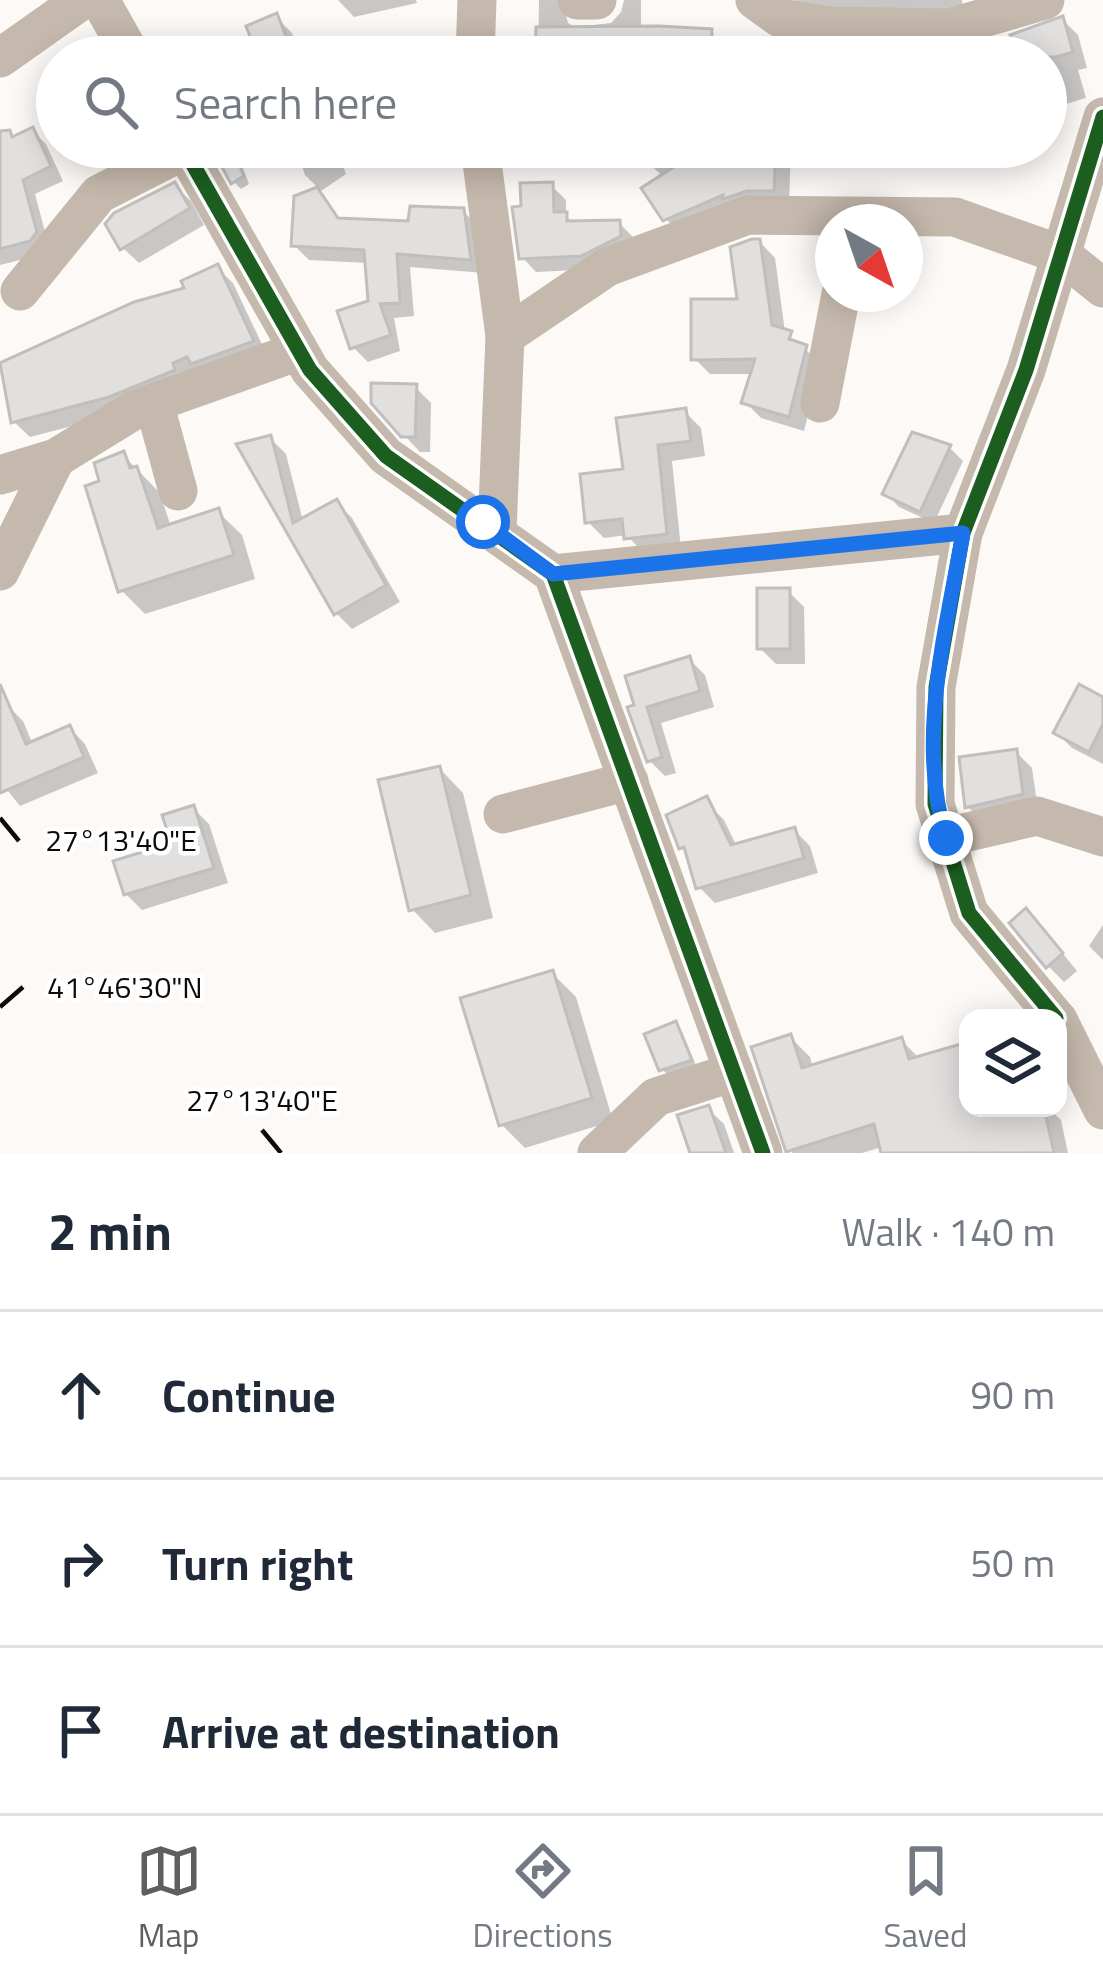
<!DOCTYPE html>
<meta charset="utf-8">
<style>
:root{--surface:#fff;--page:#f2f2f3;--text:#1f2937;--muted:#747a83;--line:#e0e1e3;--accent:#615f5e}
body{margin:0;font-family:"Titillium Web",sans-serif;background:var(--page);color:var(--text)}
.controls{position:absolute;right:36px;bottom:36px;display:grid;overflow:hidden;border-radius:24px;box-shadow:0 6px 30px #0003}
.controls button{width:108px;height:108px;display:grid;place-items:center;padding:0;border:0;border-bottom:3px solid var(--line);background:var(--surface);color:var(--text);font:60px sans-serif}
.compass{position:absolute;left:815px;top:204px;width:108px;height:108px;border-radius:50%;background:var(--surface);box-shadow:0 6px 30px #0003;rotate:140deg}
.stop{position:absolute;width:36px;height:36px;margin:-27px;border:9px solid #1a73e8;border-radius:50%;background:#fff}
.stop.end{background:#1a73e8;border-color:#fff;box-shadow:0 3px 12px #0008}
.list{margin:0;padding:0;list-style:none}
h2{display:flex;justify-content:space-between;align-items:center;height:156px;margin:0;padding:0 48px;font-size:51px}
h2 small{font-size:39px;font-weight:400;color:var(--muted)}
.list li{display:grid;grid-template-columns:78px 1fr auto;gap:36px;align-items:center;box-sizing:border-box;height:168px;padding:0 48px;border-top:3px solid var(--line)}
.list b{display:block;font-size:45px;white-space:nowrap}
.list em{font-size:39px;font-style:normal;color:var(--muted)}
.icon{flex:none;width:66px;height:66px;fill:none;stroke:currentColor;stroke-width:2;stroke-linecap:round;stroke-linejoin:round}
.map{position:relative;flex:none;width:1103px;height:1153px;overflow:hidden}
.search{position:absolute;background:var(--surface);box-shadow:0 6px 30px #0003;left:36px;right:36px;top:36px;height:132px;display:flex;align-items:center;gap:30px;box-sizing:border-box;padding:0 42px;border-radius:66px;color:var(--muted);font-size:45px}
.sheet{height:660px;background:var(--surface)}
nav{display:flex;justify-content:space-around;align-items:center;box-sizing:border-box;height:168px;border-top:3px solid var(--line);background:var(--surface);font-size:33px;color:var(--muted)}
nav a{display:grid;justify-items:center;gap:6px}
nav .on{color:var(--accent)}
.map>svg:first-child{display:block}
</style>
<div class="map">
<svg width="1103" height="1153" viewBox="0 0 1103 1153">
<rect width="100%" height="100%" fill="#fcf9f7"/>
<g fill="#0003">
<polygon points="338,0 416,0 417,3 354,17"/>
<polygon points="539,0 575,0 566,15 568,23 575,27 611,23 621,12 624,0 641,0 641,30 673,57 538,57"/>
<polygon points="794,0 962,0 964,18 808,10"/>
<polygon points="276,17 292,33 301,57 263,57 260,54"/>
<polygon points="1062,19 1078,35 1087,68 1078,70 1086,98 1046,110 1046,57 1020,57"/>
<polygon points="847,53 905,54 908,57 847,57"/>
<polygon points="33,131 46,144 63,181 35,194 49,247 44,254 0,265 0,187 25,180 8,142"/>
<polygon points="228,147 237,153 249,184 241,189 234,182"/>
<polygon points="295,147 336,147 346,174 321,191 305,175"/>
<polygon points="409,147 458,147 421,158"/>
<polygon points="679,147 791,147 789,206 682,235 666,219 663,177 652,166"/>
<polygon points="551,185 566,200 566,216 574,224 619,223 633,237 596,269 536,272 522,257 524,209"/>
<polygon points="175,186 191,201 204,225 139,263 123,248"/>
<polygon points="324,202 342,221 411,224 463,211 478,226 484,273 410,267 414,316 394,318 400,351 368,362 353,347 371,303 368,263 309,260 294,245"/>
<polygon points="760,242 775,258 785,332 821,363 804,431 761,418 745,402 754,374 710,374 694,358 740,302"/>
<polygon points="217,268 233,283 268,357 126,412 30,437 14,422 0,367 133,306 188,290"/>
<polygon points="415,387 431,403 430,452 420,452 404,435"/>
<polygon points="685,412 701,428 705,456 672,461 681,549 643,553 627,535 604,538 588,522 627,472"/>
<polygon points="914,436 950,448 963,461 934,523 899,507 886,493"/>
<polygon points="270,438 286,454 303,521 336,502 352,518 400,602 352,629 336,613 241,446"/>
<polygon points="123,455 160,493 171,527 218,512 242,535 255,579 145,614 121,590 102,483"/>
<polygon points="788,591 804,607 805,664 776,664 760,648"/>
<polygon points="689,659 705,675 714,707 661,723 676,773 665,776 649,760 631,709"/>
<polygon points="1103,700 1103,764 1072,748 1056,732"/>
<polygon points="7,705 23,721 33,745 70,728 85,744 98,773 20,806 0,781 0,708"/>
<polygon points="1016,752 1032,768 1038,810 983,822 968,807"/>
<polygon points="440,769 463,793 493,918 435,933 412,909"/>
<polygon points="708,804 724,820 737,847 794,830 810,846 818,873 715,903 699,887 690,855 682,847"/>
<polygon points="193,808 209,824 228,883 142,910 126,894 175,845"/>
<polygon points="1103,925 1103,960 1089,946"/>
<polygon points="1042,928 1077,971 1064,982 1048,966"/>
<polygon points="552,973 576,997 613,1121 525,1148 501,1124"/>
<polygon points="675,1025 682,1032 697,1068 669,1076 662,1069"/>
<polygon points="790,1037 810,1057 813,1068 901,1040 920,1059 968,1045 968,1108 1048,1108 1061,1120 1068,1153 884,1153 882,1147 862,1153 792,1153"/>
<polygon points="708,1109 724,1124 734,1153 693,1153 681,1117"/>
</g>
<g fill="#e2e0df" stroke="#c1bfbe" stroke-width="3">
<polygon points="277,13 288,42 257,55 246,26"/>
<polygon points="1063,16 1073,52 1056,57 1017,57 1010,35"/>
<polygon points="659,26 712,29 712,57 535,57 536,27"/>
<polygon points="33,127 51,166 23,180 37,232 30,241 0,249 0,131 10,130 12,137"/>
<polygon points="223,147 232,147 244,176 231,184 214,152"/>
<polygon points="705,147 776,147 774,191 747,191 723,199 723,195 663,221 641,188"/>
<polygon points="175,182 190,208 120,250 105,224 114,213"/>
<polygon points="553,182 554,212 567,212 567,221 620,220 621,236 581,256 519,259 512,207 521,206 520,183"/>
<polygon points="317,187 338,218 408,221 410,206 464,208 471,260 397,254 400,303 380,304 391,335 350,349 337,311 368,301 364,250 291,246 294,196"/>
<polygon points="752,239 760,239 772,325 792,331 789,339 807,345 789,417 741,403 755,359 691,360 691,299 737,299 730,247"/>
<polygon points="218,264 254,341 191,364 187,357 173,363 175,370 109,397 11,423 0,363 134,302 184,288 181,281"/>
<polygon points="371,383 417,384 415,437 401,437 371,403"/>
<polygon points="686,408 691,441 658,445 667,534 624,539 622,519 585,523 580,474 623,469 616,418"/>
<polygon points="912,432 951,445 920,512 882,494"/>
<polygon points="271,435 293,523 337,499 386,585 334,615 236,444"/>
<polygon points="124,451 130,468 137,466 158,528 219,508 234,555 118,592 85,486 99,481 94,463"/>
<rect x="757" y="588" width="33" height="61"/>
<polygon points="690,656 700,691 647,707 662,757 647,762 627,707 634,705 625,676"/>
<polygon points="0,684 26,744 70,725 84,757 0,793"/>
<polygon points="1079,684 1103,697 1103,724 1089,752 1053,733"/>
<polygon points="1017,749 1023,794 965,808 959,757"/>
<polygon points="440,766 471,895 409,911 378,780"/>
<polygon points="707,796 731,845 795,827 804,858 696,889 684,847 679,849 666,815"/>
<polygon points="194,805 214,868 124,895 113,861 171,843 162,815"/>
<polygon points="1026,908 1063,953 1046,968 1009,923"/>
<polygon points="553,970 592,1098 499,1126 460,998"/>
<polygon points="676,1021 692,1060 659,1071 644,1034"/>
<polygon points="791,1034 802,1068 902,1037 909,1059 968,1042 968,1108 1044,1108 1054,1153 881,1153 874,1124 786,1152 751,1047"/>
<polygon points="709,1105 726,1153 690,1153 677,1115"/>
</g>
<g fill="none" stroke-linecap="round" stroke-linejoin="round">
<g stroke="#c5b8ac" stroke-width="39">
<polyline points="100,0 132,57"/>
<polyline points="577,0 597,0"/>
<polyline points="755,0 780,18 830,26 949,28 1045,0"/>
<polyline points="475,57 477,0"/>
<polyline points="0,58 82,0"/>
<polyline points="183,147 310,370 386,456 553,574 763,1153"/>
<polyline points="480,147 505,336 497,532"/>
<polyline points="20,291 99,194 185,150"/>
<polyline points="505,336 607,267 748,215 955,217 1062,255 1103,288"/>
<polyline points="154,403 178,491"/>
<polyline points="820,403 841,294"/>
<polyline points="0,475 56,458 136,409 299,351"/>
<polyline points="0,571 56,458"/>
<polyline points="553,574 963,533"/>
<polyline points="503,814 629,781"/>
<polyline points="946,837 1037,816 1103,837"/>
<polyline points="1056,1018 969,913 935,804 936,687 963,533 1026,370 1103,117"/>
<polyline points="1058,1020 1103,1110"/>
<polyline points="597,1153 656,1097 734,1072"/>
</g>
<defs>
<g id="cycleway">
<polyline points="183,147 310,370 386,456 553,574 763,1153"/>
<polyline points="1056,1018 969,913 935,804 936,687 963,533 1026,370 1103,117"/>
</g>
</defs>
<use href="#cycleway" stroke="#fff" stroke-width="22"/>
<use href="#cycleway" stroke="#1b5e20" stroke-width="15"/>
</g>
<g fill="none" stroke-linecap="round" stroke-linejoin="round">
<path stroke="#1a73e8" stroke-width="15" d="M483 522 553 574 963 533C946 631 916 740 946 838"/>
</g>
<path fill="none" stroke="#0d0c0b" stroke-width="4.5" d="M0 818 19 841M0 1007 23 987M262 1130 281 1153"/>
<g font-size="30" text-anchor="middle" fill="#0d0c0b" stroke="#fff" stroke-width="9" stroke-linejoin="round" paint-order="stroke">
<text x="121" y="851">27°13'40"E</text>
<text x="125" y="998">41°46'30"N</text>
<text x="262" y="1111">27°13'40"E</text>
</g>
</svg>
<div class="controls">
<button><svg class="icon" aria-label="layers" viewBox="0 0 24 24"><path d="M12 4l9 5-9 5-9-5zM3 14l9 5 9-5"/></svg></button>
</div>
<svg class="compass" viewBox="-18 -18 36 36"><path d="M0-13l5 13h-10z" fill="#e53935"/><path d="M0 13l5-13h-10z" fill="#747a83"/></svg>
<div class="stop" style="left:483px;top:522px"></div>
<div class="stop end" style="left:946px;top:838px"></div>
<div class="search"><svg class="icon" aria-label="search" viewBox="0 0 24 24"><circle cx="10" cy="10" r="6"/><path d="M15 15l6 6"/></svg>Search here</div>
</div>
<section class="sheet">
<h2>2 min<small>Walk · 140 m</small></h2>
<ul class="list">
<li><svg class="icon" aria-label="ahead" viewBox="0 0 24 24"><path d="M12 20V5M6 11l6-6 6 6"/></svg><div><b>Continue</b></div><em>90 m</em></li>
<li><svg class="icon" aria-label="right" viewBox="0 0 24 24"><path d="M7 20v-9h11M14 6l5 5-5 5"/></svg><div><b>Turn right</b></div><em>50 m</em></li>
<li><svg class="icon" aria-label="arrive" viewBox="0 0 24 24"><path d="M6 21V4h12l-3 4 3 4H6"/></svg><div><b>Arrive at destination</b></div></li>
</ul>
</section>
<nav>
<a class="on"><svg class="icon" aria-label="map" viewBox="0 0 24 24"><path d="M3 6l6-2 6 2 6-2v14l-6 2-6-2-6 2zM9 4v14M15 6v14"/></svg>Map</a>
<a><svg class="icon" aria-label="directions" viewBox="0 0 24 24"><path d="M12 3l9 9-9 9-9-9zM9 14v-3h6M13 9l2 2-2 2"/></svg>Directions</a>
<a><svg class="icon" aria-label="saved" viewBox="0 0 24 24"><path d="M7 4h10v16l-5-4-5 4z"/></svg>Saved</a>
</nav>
